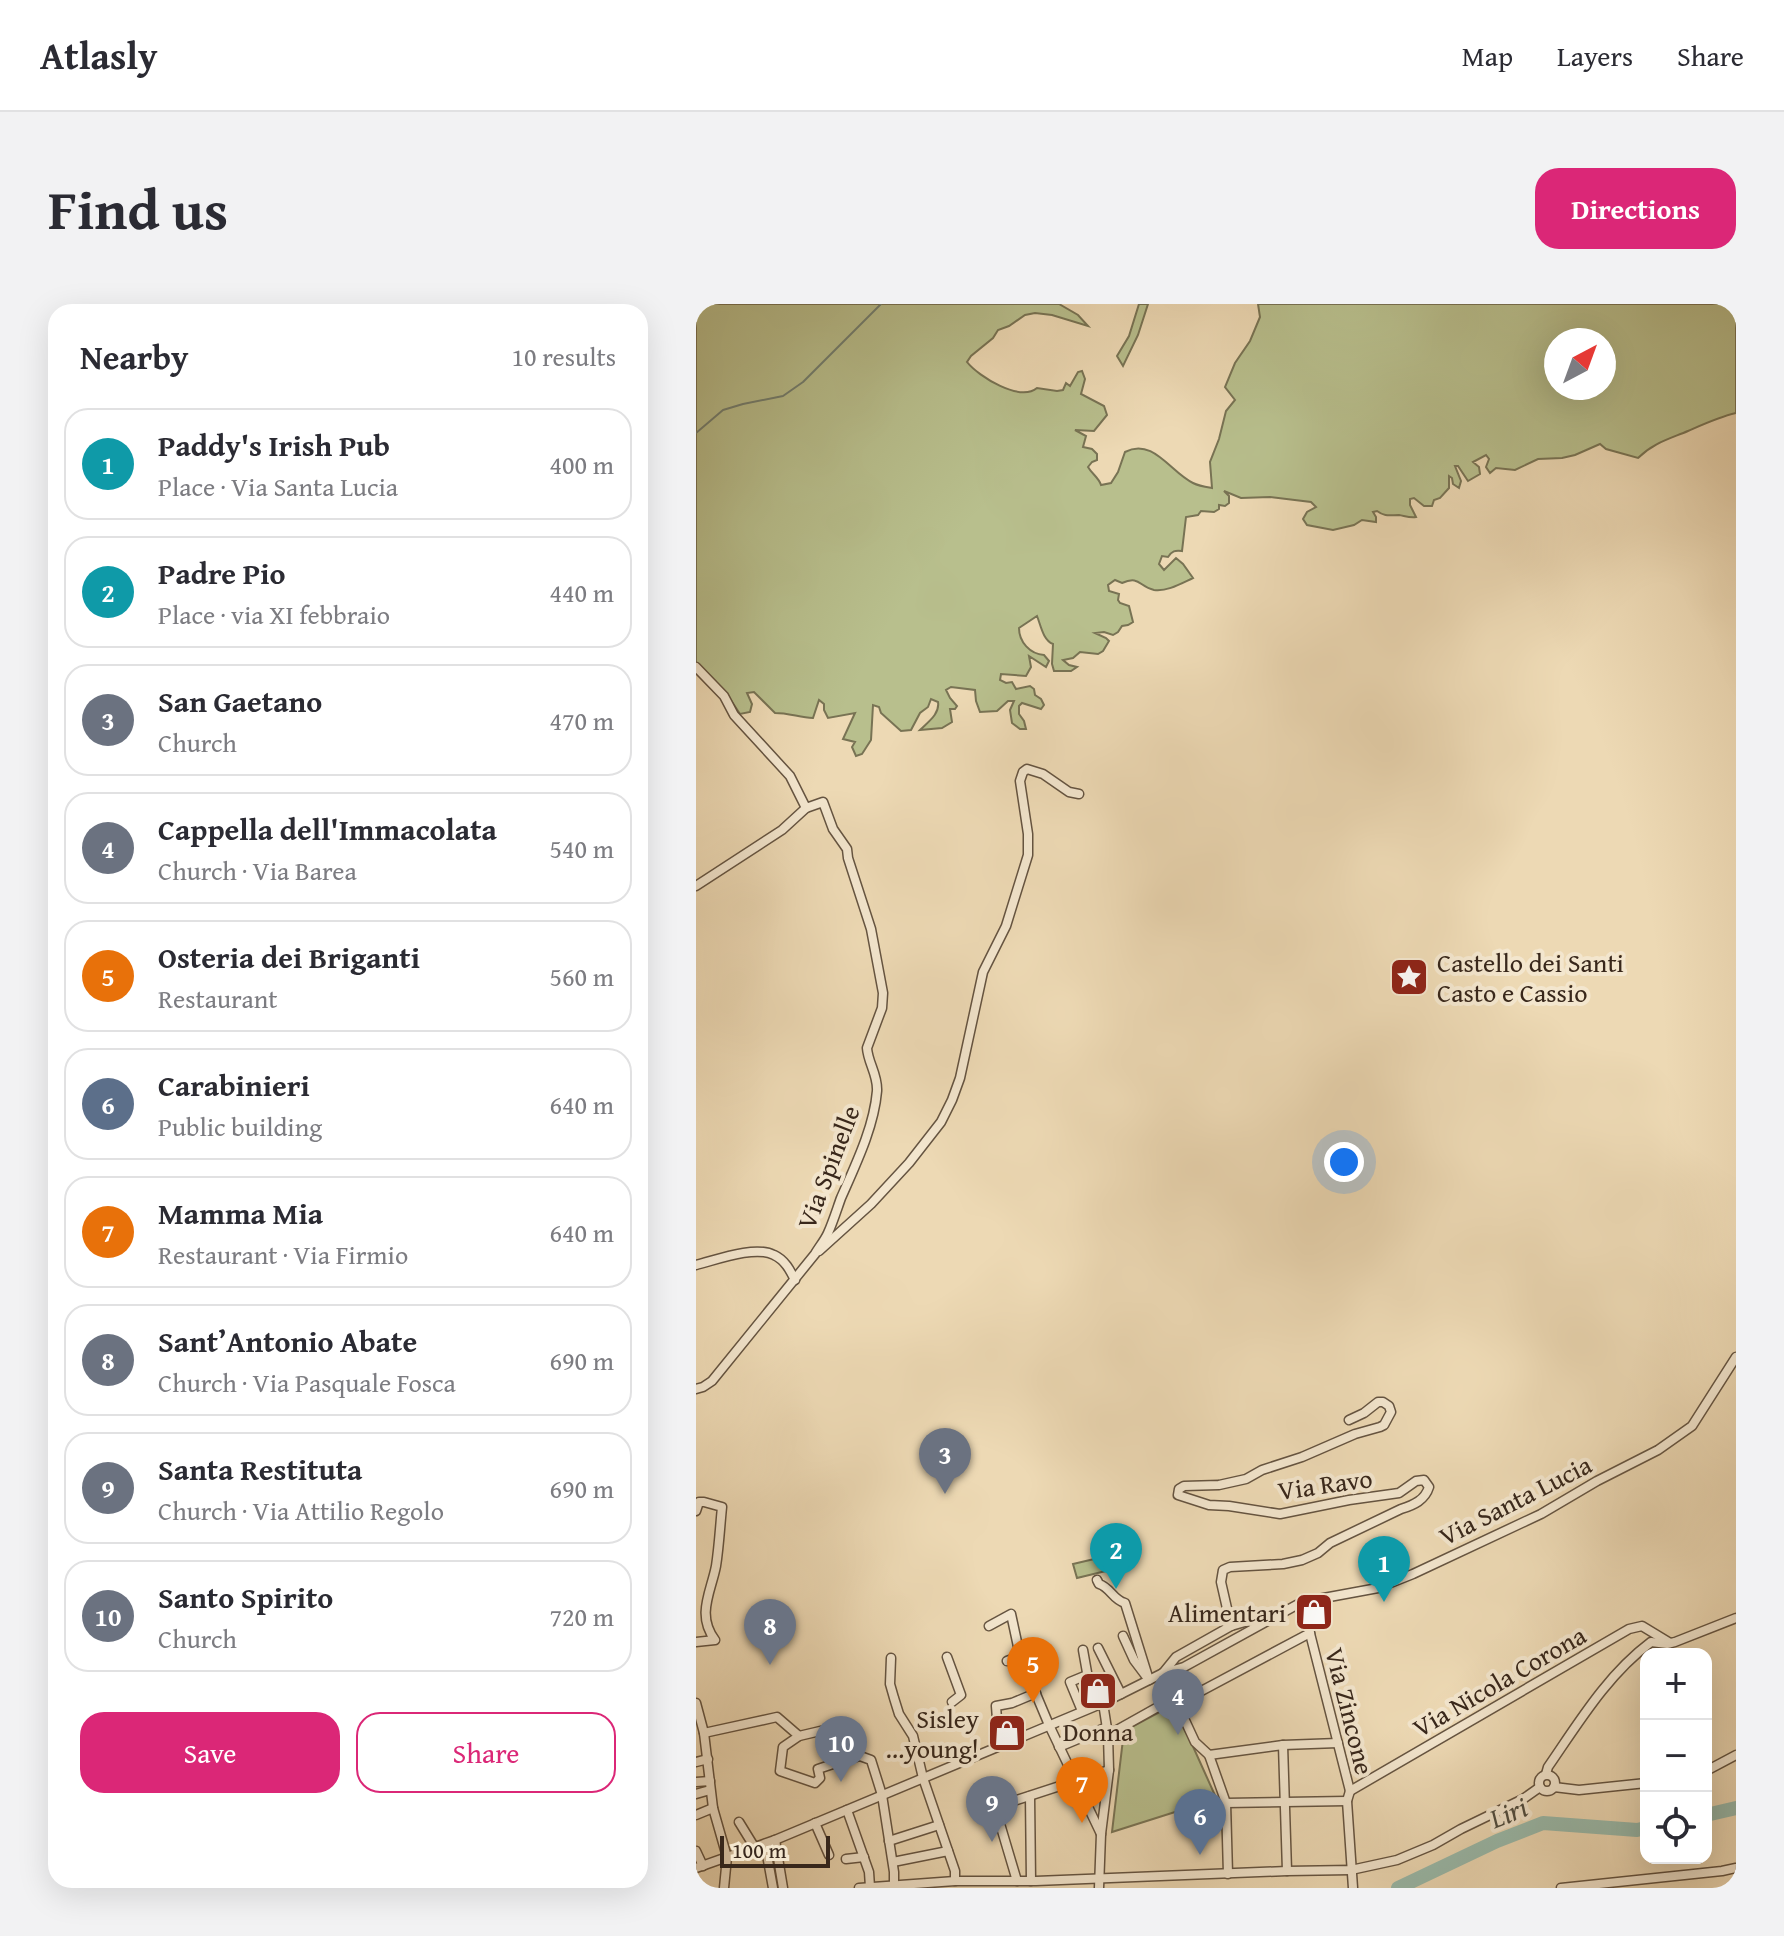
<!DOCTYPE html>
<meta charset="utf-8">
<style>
:root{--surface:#fff;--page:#f2f2f3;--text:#2b2b33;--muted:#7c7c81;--line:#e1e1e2;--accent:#db2777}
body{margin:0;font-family:"Gentium Book Plus",serif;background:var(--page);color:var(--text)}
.controls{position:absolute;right:24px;bottom:24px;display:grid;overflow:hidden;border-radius:16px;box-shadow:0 8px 32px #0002}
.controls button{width:72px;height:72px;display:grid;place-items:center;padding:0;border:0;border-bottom:2px solid var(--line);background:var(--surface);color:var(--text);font:40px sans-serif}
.compass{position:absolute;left:848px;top:24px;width:72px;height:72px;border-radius:50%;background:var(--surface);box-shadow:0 8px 32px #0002;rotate:41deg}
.scale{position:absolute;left:24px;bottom:20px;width:110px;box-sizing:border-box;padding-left:8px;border:4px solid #38271b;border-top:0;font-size:22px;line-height:28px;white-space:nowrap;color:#38271b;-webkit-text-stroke:6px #f3e6ce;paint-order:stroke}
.you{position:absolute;left:648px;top:858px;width:28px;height:28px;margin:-20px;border:6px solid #fff;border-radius:50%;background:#1a73e8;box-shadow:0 0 0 12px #1a73e833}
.badge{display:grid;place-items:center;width:52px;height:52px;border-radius:50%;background:var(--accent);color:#fff;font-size:26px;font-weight:700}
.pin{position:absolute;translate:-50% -66px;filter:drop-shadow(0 2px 4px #0008)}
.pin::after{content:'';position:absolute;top:42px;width:28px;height:24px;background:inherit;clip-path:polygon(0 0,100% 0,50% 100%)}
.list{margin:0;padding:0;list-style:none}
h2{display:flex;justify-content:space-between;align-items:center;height:104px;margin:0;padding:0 32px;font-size:34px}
h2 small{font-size:26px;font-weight:400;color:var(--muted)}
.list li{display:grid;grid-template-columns:52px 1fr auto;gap:24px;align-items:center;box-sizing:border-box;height:112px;margin:0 16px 16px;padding:0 16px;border:2px solid var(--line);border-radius:24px}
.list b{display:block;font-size:30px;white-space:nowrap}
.list p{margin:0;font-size:26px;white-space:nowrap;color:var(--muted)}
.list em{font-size:26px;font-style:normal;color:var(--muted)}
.actions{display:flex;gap:16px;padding:24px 32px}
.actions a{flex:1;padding:18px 0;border:2px solid var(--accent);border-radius:24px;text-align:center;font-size:28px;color:var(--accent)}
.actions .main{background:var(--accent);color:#fff}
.icon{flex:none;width:44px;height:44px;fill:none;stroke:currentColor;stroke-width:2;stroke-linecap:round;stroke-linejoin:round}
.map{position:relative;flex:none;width:1040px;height:1584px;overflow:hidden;border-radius:24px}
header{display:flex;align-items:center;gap:48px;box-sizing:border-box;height:112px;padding:0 40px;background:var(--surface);border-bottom:2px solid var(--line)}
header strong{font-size:38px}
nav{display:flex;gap:44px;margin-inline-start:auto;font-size:28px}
.intro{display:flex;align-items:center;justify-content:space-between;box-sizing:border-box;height:192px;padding:0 48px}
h1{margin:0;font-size:56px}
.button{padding:20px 36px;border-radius:24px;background:var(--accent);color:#fff;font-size:28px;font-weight:700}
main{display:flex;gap:48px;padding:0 48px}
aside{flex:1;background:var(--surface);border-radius:24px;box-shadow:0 8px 32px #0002}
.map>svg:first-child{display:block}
</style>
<header>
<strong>Atlasly</strong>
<nav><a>Map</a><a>Layers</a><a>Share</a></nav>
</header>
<div class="intro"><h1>Find us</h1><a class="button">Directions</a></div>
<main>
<aside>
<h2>Nearby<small>10 results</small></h2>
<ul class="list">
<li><span class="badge" style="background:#0f9aa8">1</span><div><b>Paddy's Irish Pub</b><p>Place · Via Santa Lucia</p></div><em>400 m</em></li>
<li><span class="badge" style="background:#0f9aa8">2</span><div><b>Padre Pio</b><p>Place · via XI febbraio</p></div><em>440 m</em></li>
<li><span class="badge" style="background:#6b7280">3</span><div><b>San Gaetano</b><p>Church</p></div><em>470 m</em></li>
<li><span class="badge" style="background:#6b7280">4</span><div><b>Cappella dell'Immacolata</b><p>Church · Via Barea</p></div><em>540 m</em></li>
<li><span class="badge" style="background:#e8710a">5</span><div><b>Osteria dei Briganti</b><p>Restaurant</p></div><em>560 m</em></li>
<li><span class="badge" style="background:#5c6f8a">6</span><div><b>Carabinieri</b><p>Public building</p></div><em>640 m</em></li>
<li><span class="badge" style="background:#e8710a">7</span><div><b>Mamma Mia</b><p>Restaurant · Via Firmio</p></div><em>640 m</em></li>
<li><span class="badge" style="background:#6b7280">8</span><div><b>Sant’Antonio Abate</b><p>Church · Via Pasquale Fosca</p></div><em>690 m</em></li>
<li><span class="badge" style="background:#6b7280">9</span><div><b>Santa Restituta</b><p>Church · Via Attilio Regolo</p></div><em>690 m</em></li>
<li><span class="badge" style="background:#6b7280">10</span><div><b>Santo Spirito</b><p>Church</p></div><em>720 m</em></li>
</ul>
<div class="actions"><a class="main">Save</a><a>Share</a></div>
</aside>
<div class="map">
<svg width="1040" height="1584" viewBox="0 0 1040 1584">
<rect width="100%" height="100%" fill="#edd9b4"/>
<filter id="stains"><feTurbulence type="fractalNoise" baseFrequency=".0025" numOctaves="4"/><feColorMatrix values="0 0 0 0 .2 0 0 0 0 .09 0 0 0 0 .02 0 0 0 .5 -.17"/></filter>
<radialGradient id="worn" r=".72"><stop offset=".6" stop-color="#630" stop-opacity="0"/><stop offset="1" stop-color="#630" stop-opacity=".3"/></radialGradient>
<g fill="#b8bf8d" stroke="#787354" stroke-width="2" fill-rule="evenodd">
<path d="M0 0H363L382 11 392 22 356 11 339 9 329 11 313 22 302 26 297 34 275 52 271 58C283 73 324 98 341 84L361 87 367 86 370 79 374 82 382 68 386 67 389 75 385 90 408 102 411 111 398 127 379 126 390 132 387 143 396 145 401 150V156L396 158 392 163C396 170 403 174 405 181L415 179 422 168 429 148C457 133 475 169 497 179 503 182 510 183 516 184L514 158 523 135 530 107 539 96 529 83 539 59 554 37 564 13 562 0H1040V109C1023 113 1008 120 992 127 973 135 957 139 942 154L910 145 904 140 879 151 866 154 842 155 819 166 800 164 794 169 790 163 793 155 790 151 777 158 783 163 784 170 772 177 762 162H759L765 177 763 184 757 180 756 174 753 172V184L744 194 738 196 736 202H728L718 194 714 195V201L720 213C714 214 709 212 703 211 694 211 689 213 681 207L677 208 680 213V218L666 216 658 221 637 226 611 221 607 215 611 208 620 203 615 198 574 193 545 194 528 187 533 192V199L529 202 523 201V205L518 208 505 207 502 211 490 213 486 247C479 246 476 247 472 253L466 252 463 260 468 266 480 254 487 260 497 274C486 279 471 288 458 286 443 283 444 271 426 279L419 276 412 281 413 287 423 290 422 296 424 299 433 302 437 318 432 321 426 322 422 328 417 331 408 328 399 329 410 334 413 337 407 347 402 350 384 348 377 354 367 356 373 361 381 363 375 367H358L356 360 357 340C347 336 345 322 341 312L323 324C323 338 334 350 348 351L353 357 350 363 333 352 335 363 330 372 305 370 304 376 310 379 316 378 320 385 334 382 338 385 339 391 345 395 348 401 345 405 326 399 323 402V410L328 417 330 425H324L316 419 314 406 318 397H312L301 407 284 408 280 397 279 386 255 383 250 386 254 394 261 402 259 405H254L256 418 246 424 224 426C232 418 244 410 242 398L235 395 232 403 224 409 215 426 205 427 185 409 183 403 177 401 175 436 166 450 160 452 156 443 159 438 147 435 159 409 132 414 128 406V400L123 396 117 414C103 413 92 409 79 409L58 388 51 389 56 400 54 408 44 410 34 395 0 359ZM860 36H908V84H860Z"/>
<polygon points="443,0 452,0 442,31 427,62 421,52 433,32"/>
<polygon points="411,1252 414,1266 381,1274 377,1260"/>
<polygon points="473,1403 481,1407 522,1498 479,1508 416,1528 428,1427"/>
</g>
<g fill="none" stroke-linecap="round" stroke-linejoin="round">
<polyline stroke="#727f71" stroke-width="2" points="0,129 27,106 47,100 87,92 107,78 185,0"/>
<g stroke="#99baab" stroke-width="14">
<polyline points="1010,1511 1040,1504"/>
<polyline points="702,1584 801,1537 847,1519 941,1526 950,1524"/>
</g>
<defs>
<g id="street">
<polyline points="0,363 28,392 38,411 94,472 110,504 86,526 0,582"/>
<polyline points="123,947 175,900 213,859 245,818 256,796 264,774 287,668 310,622 332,551 332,530 324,477 327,468 331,465 347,470 373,488 383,490"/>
<path d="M0 961C20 956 59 941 78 951 89 956 94 966 99 976"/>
<path d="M0 1085 7 1083 16 1077 119 950C123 943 129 936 132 929 137 918 141 905 145 894 160 860 178 823 181 787 182 771 172 759 171 744L186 704 187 689 175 625 152 554 151 545 137 525 127 498 110 504"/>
<path d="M0 1207 3 1198H8L26 1203C24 1223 23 1243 20 1262 15 1288 0 1311 19 1336L0 1338"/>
<path d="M401 1276 403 1280C414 1283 417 1296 429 1299L453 1376"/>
<polyline points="606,1298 654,1487 651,1497 657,1584"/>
<polyline points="293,1322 315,1310 324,1352 353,1421 405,1530"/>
<path d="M535 1322 525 1278 527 1266 534 1263 587 1260 606 1256 622 1249 634 1239 705 1205C718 1201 729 1196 733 1183L728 1176 720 1177 703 1189 653 1196 584 1210 533 1202 513 1201 482 1191 483 1185 488 1182 523 1181 550 1175 566 1166 606 1153 659 1130 684 1123 688 1121 695 1108 693 1102 687 1098H682L668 1109 653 1116"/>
<polyline points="427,1332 438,1356 450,1372"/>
<polyline points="402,1344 425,1390"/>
<polyline points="387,1346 392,1374 404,1400"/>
<polyline points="251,1353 265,1391 256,1398"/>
<polyline points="195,1354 194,1380 198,1394 203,1410 217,1432 227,1474 259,1567 259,1577"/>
<polyline points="311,1357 324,1352"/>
<polyline points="467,1369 499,1438 513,1451 530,1499 532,1570"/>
<polyline points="467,1369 480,1353 535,1322 583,1308"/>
<polyline points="0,1399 8,1429 17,1504 31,1553 28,1584"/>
<polyline points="481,1400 614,1329"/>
<polyline points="386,1407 374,1378 391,1371"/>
<polyline points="8,1429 81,1413 103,1432 137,1424 146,1457 164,1452 175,1456 186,1491 198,1568 198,1581"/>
<polyline points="412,1431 478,1394"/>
<polyline points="103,1432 87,1443 84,1467 119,1479 124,1474 122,1465 146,1457"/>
<polyline points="587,1441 591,1567"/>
<polyline points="303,1442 300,1402 316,1399 340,1389"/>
<polyline points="363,1443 411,1423"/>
<polyline points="513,1451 587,1441 642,1439"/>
<polyline points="0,1458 12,1455"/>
<polyline points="1010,1467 1040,1451"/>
<path d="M850 1470 852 1463C883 1418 911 1371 955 1338L971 1340 979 1338 1040 1314"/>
<circle cx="851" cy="1479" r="8"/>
<polyline points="0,1478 14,1477"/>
<polyline points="858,1483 883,1486 950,1479"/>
<polyline points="654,1487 933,1325 946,1322 974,1339"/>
<polyline points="0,1490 14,1486"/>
<polyline points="334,1492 335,1577"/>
<polyline points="530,1499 651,1497"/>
<polyline points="299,1503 321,1577"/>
<polyline points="296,1504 413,1466"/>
<polyline points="151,1506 173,1568 174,1583"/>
<polyline points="0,1511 17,1504"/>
<polyline points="43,1518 59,1544"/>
<polyline points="119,1519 133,1551"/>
<polyline points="79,1536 87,1584"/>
<polyline points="193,1537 243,1521"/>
<polyline points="69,1540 77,1584"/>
<polyline points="0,1547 7,1562"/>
<polyline points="150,1555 168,1553"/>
<polyline points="197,1558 252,1547"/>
<polyline points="0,1564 79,1536 407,1399 467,1369 488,1363 606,1298 682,1284 717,1270 845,1210 901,1177 962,1146 996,1122 1040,1053"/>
<polyline points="163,1584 259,1577 340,1577 591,1567 655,1566 701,1556 737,1541 765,1525 827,1495 844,1483"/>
<polyline points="403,1584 405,1530 413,1466 412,1431 407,1399"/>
<polyline points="865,1584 1026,1567 1040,1564"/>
</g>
</defs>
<use href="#street" stroke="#655441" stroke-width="11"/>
<use href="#street" stroke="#f3e6ce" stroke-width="8"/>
</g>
<defs>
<symbol id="sight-square" viewBox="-11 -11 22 22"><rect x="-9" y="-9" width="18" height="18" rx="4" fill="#8f2418" stroke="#f3e6ce"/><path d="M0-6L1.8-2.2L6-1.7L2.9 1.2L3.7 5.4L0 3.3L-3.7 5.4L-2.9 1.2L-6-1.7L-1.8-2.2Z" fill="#fff"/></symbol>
<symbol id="shop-square" viewBox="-11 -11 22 22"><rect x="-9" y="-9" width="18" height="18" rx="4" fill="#8f2418" stroke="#f3e6ce"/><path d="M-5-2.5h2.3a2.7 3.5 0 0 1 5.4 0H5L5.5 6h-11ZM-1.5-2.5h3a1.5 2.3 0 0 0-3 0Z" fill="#fff"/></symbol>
</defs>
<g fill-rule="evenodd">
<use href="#sight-square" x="691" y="651" width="44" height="44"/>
<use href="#shop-square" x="596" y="1286" width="44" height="44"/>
<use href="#shop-square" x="380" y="1365" width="44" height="44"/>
<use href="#shop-square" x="289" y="1407" width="44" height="44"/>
</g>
<g text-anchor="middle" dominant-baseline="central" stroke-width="8" stroke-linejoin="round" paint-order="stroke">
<g font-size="26" fill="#38271b" stroke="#f3e6ce" text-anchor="end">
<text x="741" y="658" text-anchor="start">Castello dei Santi<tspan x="741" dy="30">Casto e Cassio</tspan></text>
<text x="590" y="1308">Alimentari</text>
<text x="283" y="1414">Sisley<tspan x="283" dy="30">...young!</tspan></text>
<text x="402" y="1427" text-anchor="middle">Donna</text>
</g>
<g font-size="26" fill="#38271b" stroke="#f3e6ce">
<text transform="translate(132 863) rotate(-69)">Via Spinelle</text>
<text transform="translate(629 1180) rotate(-8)">Via Ravo</text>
<text transform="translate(819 1196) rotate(-27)">Via Santa Lucia</text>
<text transform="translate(803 1377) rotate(-30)">Via Nicola Corona</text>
<text transform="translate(654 1407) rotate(76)">Via Zincone</text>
</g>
<g font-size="28" font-style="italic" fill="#504c3f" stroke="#f3e6ce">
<text transform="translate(812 1508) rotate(-22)">Liri</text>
</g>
</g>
<rect width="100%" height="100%" filter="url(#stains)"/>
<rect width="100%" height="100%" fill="url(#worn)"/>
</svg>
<div class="controls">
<button>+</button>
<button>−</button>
<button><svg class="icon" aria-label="locate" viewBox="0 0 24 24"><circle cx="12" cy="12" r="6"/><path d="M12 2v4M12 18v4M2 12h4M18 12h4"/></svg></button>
</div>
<svg class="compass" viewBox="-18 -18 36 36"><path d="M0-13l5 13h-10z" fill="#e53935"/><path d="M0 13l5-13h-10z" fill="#7c7c81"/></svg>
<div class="scale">100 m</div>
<div class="you"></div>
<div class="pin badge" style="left:688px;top:1298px;background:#0f9aa8">1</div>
<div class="pin badge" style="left:420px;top:1285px;background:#0f9aa8">2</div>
<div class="pin badge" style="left:249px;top:1190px;background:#6b7280">3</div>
<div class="pin badge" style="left:482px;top:1431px;background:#6b7280">4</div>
<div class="pin badge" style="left:337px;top:1399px;background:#e8710a">5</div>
<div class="pin badge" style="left:504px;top:1551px;background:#5c6f8a">6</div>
<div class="pin badge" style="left:386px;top:1519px;background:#e8710a">7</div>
<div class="pin badge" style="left:74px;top:1361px;background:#6b7280">8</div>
<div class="pin badge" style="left:296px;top:1538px;background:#6b7280">9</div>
<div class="pin badge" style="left:145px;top:1478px;background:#6b7280">10</div>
</div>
</main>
